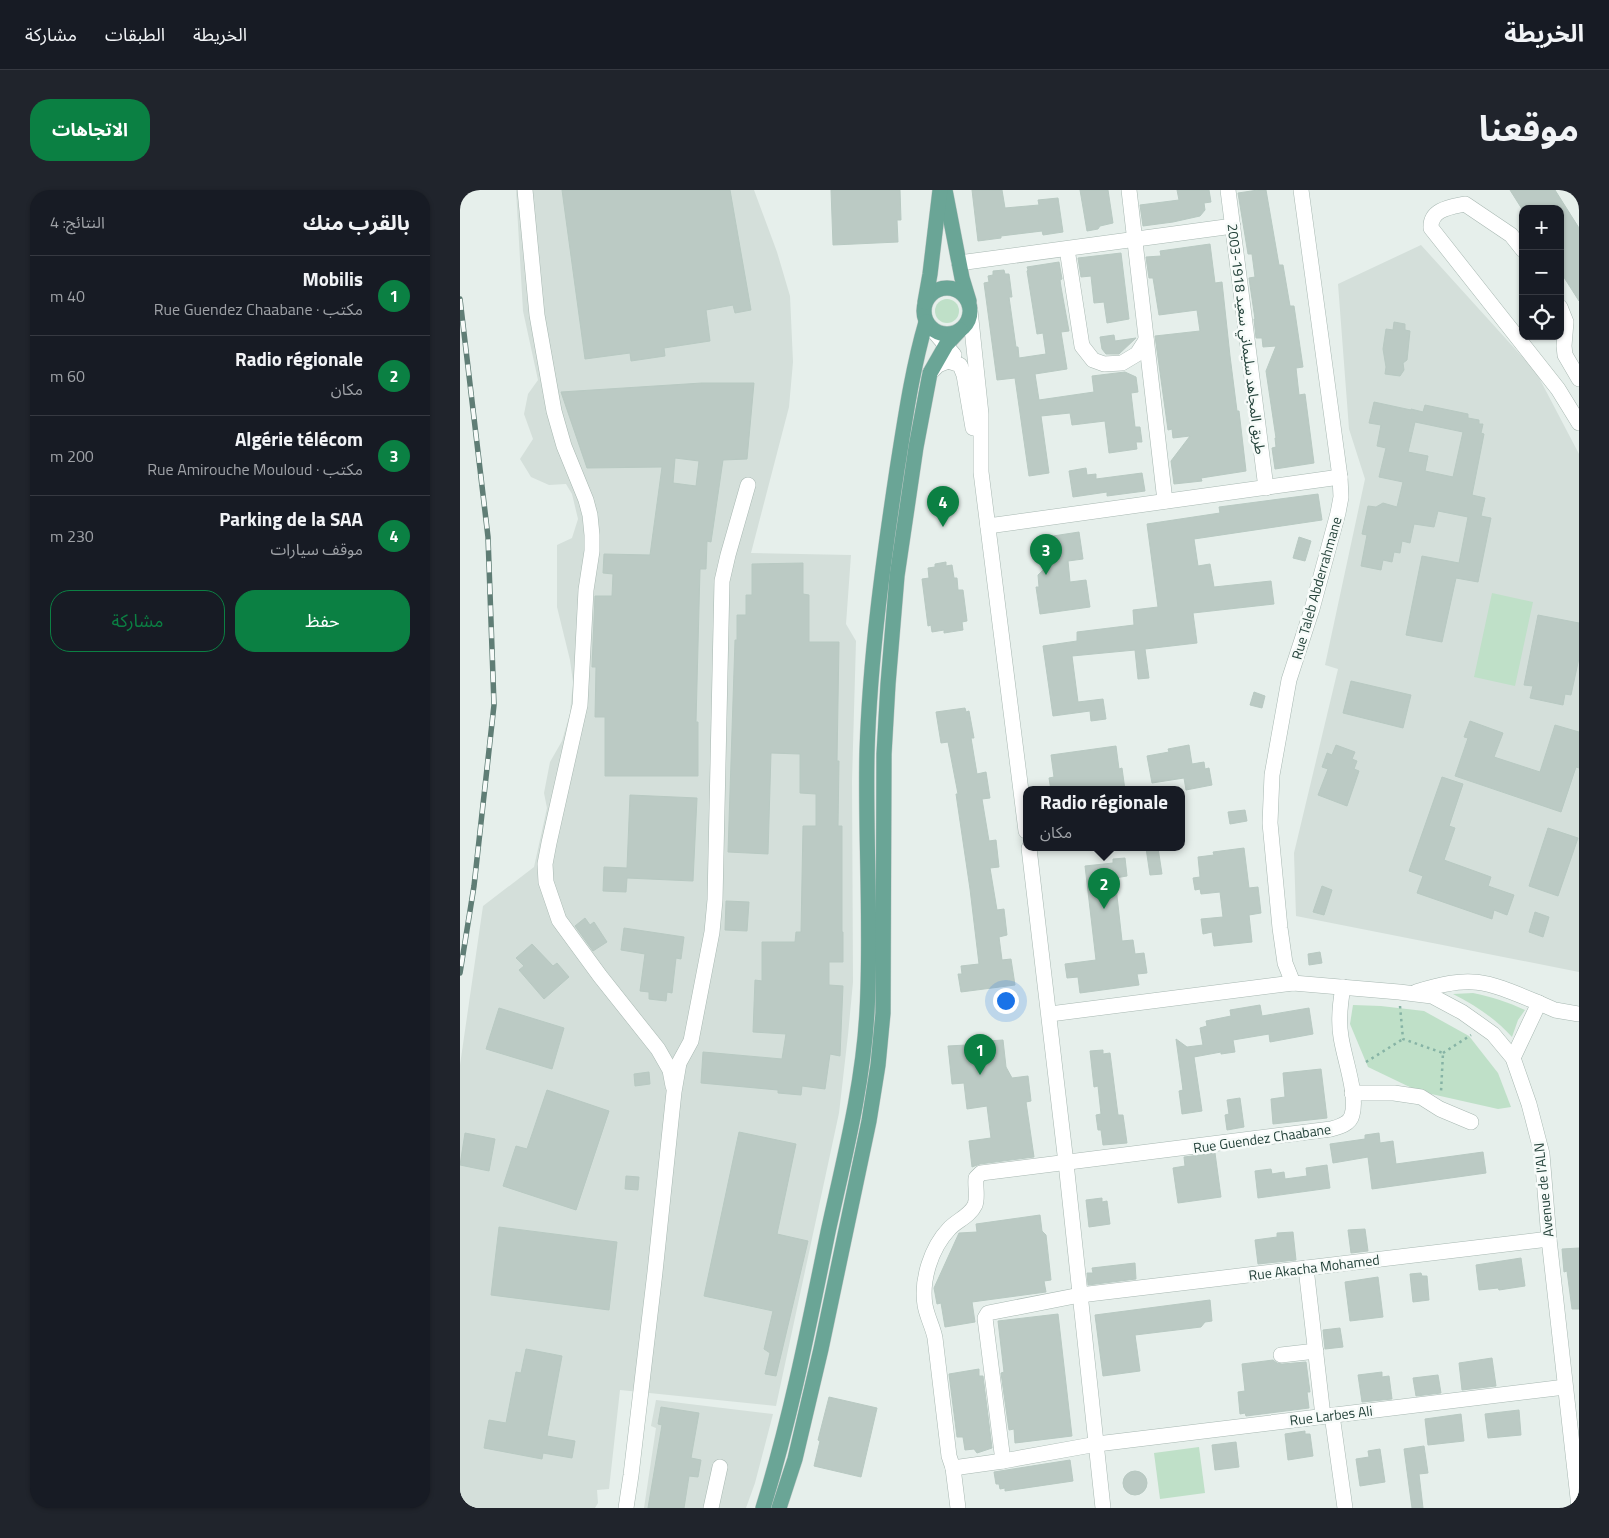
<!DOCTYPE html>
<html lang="ar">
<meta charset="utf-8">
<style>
:root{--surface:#171b24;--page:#20242c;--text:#f1f3f6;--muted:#9ea1a6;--line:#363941;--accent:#0b8043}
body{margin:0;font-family:"Titillium Web","Noto Sans Arabic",sans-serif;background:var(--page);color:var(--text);direction:rtl}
.controls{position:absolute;right:15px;top:15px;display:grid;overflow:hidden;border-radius:10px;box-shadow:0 1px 4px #0004}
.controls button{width:45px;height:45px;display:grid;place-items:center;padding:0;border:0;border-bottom:1px solid var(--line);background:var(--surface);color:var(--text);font:25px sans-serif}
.you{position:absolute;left:545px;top:810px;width:18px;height:18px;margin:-12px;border:4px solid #fff;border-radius:50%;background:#1a73e8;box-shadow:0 0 0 8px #1a73e833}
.badge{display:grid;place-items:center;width:32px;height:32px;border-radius:50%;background:var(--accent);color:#fff;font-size:16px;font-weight:700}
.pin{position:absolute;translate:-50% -41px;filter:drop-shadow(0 1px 2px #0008)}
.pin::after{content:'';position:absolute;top:26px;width:18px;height:15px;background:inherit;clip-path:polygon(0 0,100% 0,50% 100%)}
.popup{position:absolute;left:563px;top:596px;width:162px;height:65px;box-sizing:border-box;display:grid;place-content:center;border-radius:10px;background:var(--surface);filter:drop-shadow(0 1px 4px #0005);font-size:16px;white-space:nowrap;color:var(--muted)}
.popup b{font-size:19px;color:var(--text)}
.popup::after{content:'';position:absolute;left:50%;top:100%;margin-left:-10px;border:10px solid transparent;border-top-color:var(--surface)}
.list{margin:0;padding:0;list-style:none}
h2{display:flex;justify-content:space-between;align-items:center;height:65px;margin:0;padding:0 20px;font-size:21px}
h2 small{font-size:16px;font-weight:400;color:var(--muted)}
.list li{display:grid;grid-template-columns:32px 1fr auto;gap:15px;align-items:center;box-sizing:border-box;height:80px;padding:0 20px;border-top:1px solid var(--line)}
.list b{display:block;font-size:19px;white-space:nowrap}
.list p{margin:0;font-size:16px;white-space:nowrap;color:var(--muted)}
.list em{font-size:16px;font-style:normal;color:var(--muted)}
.actions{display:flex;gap:10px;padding:15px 20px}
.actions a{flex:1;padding:11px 0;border:1px solid var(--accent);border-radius:20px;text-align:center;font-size:18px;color:var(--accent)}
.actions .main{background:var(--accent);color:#fff}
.icon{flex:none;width:28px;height:28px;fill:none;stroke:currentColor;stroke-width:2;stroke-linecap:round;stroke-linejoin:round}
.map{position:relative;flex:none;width:1119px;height:1318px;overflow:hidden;direction:ltr;border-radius:20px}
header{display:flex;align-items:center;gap:30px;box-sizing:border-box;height:70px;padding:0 25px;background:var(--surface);border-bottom:1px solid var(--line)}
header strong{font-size:24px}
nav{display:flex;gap:28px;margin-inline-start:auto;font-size:18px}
.intro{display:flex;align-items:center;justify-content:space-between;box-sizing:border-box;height:120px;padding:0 30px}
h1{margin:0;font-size:35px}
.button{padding:12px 22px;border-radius:20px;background:var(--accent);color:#fff;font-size:18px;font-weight:700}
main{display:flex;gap:30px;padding:0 30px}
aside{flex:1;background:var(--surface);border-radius:20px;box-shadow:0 1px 4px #0004}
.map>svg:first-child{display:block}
</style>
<header>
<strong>الخريطة</strong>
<nav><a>الخريطة</a><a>الطبقات</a><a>مشاركة</a></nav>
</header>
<div class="intro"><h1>موقعنا</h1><a class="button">الاتجاهات</a></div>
<main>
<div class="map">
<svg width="1119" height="1318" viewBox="0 0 1119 1318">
<rect width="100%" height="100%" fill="#e6efeb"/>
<g fill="#d4dfda">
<polygon points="56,0 294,0 317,62 330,106 333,172 329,217 291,363 391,365 386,434 396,451 392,591 393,792 388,845 379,923 316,1216 160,1200 149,1299 137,1300 138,1313 135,1318 0,1318 0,875 23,716 74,677 87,618 84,603 90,572 102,551 110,523 113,492 110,470 97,417 97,355 112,348 118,329 112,304 106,294 89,295 71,287 60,269 73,249 64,224 68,204 78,190 63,121"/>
<polygon points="961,55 1076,182 1119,264 1119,782 836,726 834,663 878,479 865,475 905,289 889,239 878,94"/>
<polygon points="196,1210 313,1224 295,1293 286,1318 184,1318 196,1238 191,1236"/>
</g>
<g fill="#bfe0c8">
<circle cx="487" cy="121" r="12"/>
<polygon points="1032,403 1073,412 1055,496 1014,487"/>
<path d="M1013 803C1032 807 1048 812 1065 820L1058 830 1052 847C1035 828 1016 816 993 804Z"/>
<polygon points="893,815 921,816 964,821 1009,846 1038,883 1051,917 1038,919 958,901 908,877 890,834"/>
<polygon points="739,1257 745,1303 700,1309 694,1263"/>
</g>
<g fill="#bbcac4" stroke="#b8c9c2" fill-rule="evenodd">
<polygon points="102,0 270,0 291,120 275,123 273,115 246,120 250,151 204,158 205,166 171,171 170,163 125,169"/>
<polygon points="371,0 440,0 441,30 437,30 438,52 373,55"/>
<polygon points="512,0 542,0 545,18 579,15 578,10 598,8 603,42 583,45 582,41 541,46 541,48 518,51"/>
<polygon points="620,0 648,0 653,33 640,36 638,39 627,41"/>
<polygon points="717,0 749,0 751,12 744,13 745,20 740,26 713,32 683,36 680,15 719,10"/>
<polygon points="798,0 806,0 819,75 823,75 830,116 834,116 843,177 836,178 839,205 845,204 854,273 815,279 812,258 816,257 815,248 816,248 806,181 816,156 803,157 802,148 796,148 794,129 795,129 789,88 795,87 792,64 788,64 778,3"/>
<polygon points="1050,0 1095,0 1119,38 1119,111 1100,81 1100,19 1062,19"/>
<polygon points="750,54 755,93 762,92 770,166 777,221 779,221 786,281 741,288 742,291 714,294 711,271 730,246 713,248 712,239 708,240 695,146 740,141 737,120 699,125 693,88 689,88 686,67 701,66 700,61"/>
<polygon points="661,63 669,129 647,133 644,112 634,113 631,86 621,87 618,68"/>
<polygon points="599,72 602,89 600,90 601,97 609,141 601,142 607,179 575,184 579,210 634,202 632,186 665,182 676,187 678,202 671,203 675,237 680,237 682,252 676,252 677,259 649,263 645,231 612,235 610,223 581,226 589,283 569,286 555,188 537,190 524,93 529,92 528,86 533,85 533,81 544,80 545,84 549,84 552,107 549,107 556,157 558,157 559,168 586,164 583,143 577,144 567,81 568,80 567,77"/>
<polygon points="934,132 945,134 945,140 950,141 947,170 943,173 944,180 940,186 925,184 926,177 923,159 926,139 933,140"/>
<polygon points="654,145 655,151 676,148 659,164 646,164 642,159 640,147"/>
<path d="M242 193H294L287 269 263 270 251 352 247 351 246 379H240L236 532H238V586H145V527H135L136 477H132L135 406H152L153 384 143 383 144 364 190 365 202 277 127 278 101 202ZM215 268 239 271 236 296 213 293Z"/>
<path d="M914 212 951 220V219L963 222 965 215 1008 224V228L1019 230V234H1023L1021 243 1024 244 1012 305 1025 308 1021 326 1031 328 1018 392 996 388 982 452 946 445 962 366 999 373 1008 327 978 321 974 337 954 334 950 353 942 351 940 363 934 362 932 372 923 370 921 380 901 376 907 345 902 344 908 316 916 317 923 313 937 317 943 292 919 287 926 258 917 256 921 235 909 233ZM955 232 1003 242 993 287 965 281 968 266 948 262Z"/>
<polygon points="626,278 627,285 636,284 636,289 682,283 685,301 647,306 647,302 613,307 609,281"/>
<polygon points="858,304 862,330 734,349 738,376 750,374 754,397 811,391 814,414 733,423 737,453 685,459 689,488 678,489 675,460 612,466 618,512 643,509 646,529 631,531 630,521 593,526 583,456 617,451 617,442 674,435 673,420 698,417 687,334 760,323 759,317"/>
<polygon points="619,342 623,369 608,371 610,392 626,390 630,417 580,424 576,397 579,397 578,385 585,378 580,348"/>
<polygon points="839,347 851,351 845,371 833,368"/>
<polygon points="486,372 486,376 492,375 494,388 497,388 498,400 503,400 507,431 502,432 503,440 484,443 484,440 472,442 471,435 468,436 462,389 469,388 468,378 475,377 475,374"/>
<polygon points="343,373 343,404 349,405 349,452 379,452 377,571 379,571 378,636 382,636 382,742 383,742 383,772 369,772 369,795 383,796 380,866 370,864 365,899 342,896 341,905 318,903 318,900 241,893 243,862 322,869 326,844 293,842 295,790 302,791 302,752 335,752 336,742 341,742 343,636 356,636 356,604 340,603 340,564 311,563 308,664 268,662 275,450 277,450 277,425 286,425 286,405 292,405 292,374"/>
<polygon points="1078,425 1119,433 1119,468 1111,505 1105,504 1103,515 1070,508 1073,496 1064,495"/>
<polygon points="891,491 951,505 943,538 883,523"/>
<polygon points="794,502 805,506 802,518 790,515"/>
<polygon points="505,518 506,522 509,521 514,548 511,548 517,584 526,582 530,608 522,609 529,651 536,650 539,677 530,678 537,720 544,719 547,745 539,747 542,770 551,769 555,795 501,802 498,784 502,784 501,776 519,774 510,699 496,604 498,604 488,552 481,553 476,522"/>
<polygon points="1010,531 1043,543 1034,567 1080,582 1095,535 1119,542 1119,578 1116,577 1101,622 995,586 1008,548 1004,547"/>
<polygon points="729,555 732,574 744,572 745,579 749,578 752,595 726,600 724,588 692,593 687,566 709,562 708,559"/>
<polygon points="876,555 895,562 892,569 897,571 894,579 899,581 887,616 858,605 868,579 862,577 867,563 872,565"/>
<polygon points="656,556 659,579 662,578 665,600 591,600 589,588 594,587 591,565"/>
<polygon points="982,587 1003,594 989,636 995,638 984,670 1031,687 1028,696 1054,705 1047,725 1034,720 1032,729 957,703 963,686 949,681"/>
<polygon points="170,605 237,608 233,691 167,688 166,702 143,701 144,677 167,678"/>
<polygon points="785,620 787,631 770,634 768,622"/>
<polygon points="1088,638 1118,648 1098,706 1069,696"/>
<polygon points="686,658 698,658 702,684 690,685"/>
<polygon points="784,658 789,698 798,697 801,723 789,725 792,752 754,756 752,742 743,744 741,729 763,727 760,702 741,704 740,699 735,700 733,688 740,687 738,667 754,665 753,662"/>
<polygon points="665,668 667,686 655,688 662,751 673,750 675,764 684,763 687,783 677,784 679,795 620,803 618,787 607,788 605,774 636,770 625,676 653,673 653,669"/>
<polygon points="862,696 872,700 864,725 853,722"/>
<polygon points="266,711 289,712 287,741 265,740"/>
<polygon points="1075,722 1089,727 1083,747 1069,742"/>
<polygon points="125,728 130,735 134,732 147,752 133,761 115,736"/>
<polygon points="164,738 224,747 221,769 216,768 212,803 207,802 206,811 189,809 189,802 180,801 185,764 161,760"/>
<polygon points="72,754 93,776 97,773 109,787 84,809 59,780 64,776 56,768"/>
<polygon points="860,762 862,773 849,775 848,764"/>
<polygon points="800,815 802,826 849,818 853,844 810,852 809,844 773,850 775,862 761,864 761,862 734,867 742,921 722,924 719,901 723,900 716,849 727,857 743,855 740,838 747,836 746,831 771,826 770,820"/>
<polygon points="39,818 104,838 92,879 26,859"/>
<polygon points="543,850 546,877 552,888 568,886 571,911 566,912 574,967 520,974 512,977 509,951 531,948 527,916 507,919 504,893 492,894 488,856 525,854 527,851"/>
<polygon points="643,860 643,864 650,863 658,925 663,925 667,953 643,955 641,940 638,940 636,925 641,924 638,896 634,897 630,861"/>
<polygon points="861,879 867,928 813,934 811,909 825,907 823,883"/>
<polygon points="189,882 190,894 175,896 174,884"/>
<polygon points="87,900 149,921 116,1020 43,996 56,956 67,959"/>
<polygon points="780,908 784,937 767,940 765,925 769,924 767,910"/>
<polygon points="279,942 336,954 317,1044 348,1051 316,1186 305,1184 310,1163 304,1159 313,1121 244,1106"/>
<polygon points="5,943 35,949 29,981 0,975"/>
<polygon points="919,943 920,953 933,951 936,974 1023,962 1026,983 912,999 908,967 873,973 870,954 905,949 905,945"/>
<polygon points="755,963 761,1007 718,1013 713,978 725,976 724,967"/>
<polygon points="867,975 870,998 798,1008 795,981 811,979 812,984 824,982 825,989 847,986 846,978"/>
<polygon points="166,986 179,987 178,1000 165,999"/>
<polygon points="642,1008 642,1012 647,1011 650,1034 629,1037 626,1010"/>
<polygon points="580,1025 582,1041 586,1045 591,1090 584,1091 586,1102 512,1112 515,1132 485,1137 481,1113 477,1114 474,1098 499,1043 517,1042 516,1034"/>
<polygon points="39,1037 157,1052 149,1120 31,1105"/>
<polygon points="905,1039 908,1061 891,1063 888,1040"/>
<polygon points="833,1042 836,1070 798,1074 795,1050 817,1047 817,1043"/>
<polygon points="1119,1058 1119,1119 1112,1119 1107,1081 1104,1082 1102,1059"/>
<polygon points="1061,1068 1065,1096 1039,1100 1038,1098 1019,1100 1016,1075"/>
<polygon points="675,1073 676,1089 628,1095 627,1083 633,1083 632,1078"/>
<polygon points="961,1083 962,1086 967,1086 969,1110 953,1112 950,1084"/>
<polygon points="918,1087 923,1127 890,1131 885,1092"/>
<polygon points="750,1110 752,1131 745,1132 741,1137 675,1145 680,1181 643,1186 635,1125"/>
<polygon points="598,1124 612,1246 555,1253 554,1239 549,1240 541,1183 544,1182 538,1131"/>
<polygon points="880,1138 883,1157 865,1159 863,1140"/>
<polygon points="66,1159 102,1166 87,1246 115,1251 112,1268 83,1263 82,1269 24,1258 29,1230 46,1233 56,1182 61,1183"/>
<polygon points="1032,1168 1036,1196 1002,1200 999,1173"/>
<polygon points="813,1170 817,1173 822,1174 846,1172 850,1202 847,1202 849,1218 786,1226 785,1223 780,1224 778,1202 785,1201 782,1174"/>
<polygon points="519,1179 519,1186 523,1186 532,1258 517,1263 514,1259 505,1260 503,1247 497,1247 489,1184"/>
<polygon points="922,1182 922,1187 929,1186 932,1209 902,1212 898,1185"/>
<polygon points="978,1185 981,1203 956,1206 953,1188"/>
<polygon points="369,1207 417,1218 401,1287 354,1276 360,1251 358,1250"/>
<polygon points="201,1217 239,1223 231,1268 241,1270 238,1287 229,1286 224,1318 188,1318 202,1235 198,1234"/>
<polygon points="1059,1220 1061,1245 1028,1248 1025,1224"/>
<polygon points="1001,1224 1004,1251 968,1255 965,1229"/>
<polygon points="845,1241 845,1244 850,1244 853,1266 828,1270 825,1244"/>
<polygon points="776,1252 779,1277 755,1280 752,1255"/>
<polygon points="964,1256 968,1283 959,1284 963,1318 952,1318 944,1259"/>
<polygon points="920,1259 925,1292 900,1296 896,1269 909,1267 908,1261"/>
<polygon points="610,1270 613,1291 545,1301 545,1298 540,1299 539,1294 536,1294 534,1282"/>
<circle cx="675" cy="1293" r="12"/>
</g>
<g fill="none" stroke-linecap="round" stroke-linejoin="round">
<defs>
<g id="minor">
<polyline points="65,0 77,125 94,221 104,256 126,310 130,325 132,345 132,361 126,400 120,515 89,653 85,674 86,692 99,730 140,786 198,859 210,880 213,896"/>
<polyline points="669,0 705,311"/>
<polyline points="768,0 806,298"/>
<polyline points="607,59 622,156 633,170 644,174 662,173 677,164 686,150"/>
<path d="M1063 60 1051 45 1005 14C991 17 970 19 971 38L1098 199 1119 233"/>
<polyline points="499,73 773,36"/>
<polyline points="1100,117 1106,132 1104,156 1105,165 1119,189"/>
<polyline points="510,120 521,224 521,282 566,641"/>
<polyline points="471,138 494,165"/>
<polyline points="470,183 478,175 488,171 500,175 504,185 513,238"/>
<polyline points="528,336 880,287"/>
<polyline points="569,658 606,973 643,1318"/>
<polyline points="833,793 825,773 820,738 810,633 812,585 829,490 852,419 878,323 881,307 880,287 841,0"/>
<path d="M956 802C1013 784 1026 791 1079 813"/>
<polyline points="590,824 833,793 939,802 972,806 1002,822 1033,844 1053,868 1069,914 1082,964 1089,1049 1119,1317"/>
<polyline points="1053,868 1079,813 1095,820 1119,824"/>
<polyline points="892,903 934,903 961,907 980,919 1011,932"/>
<polyline points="846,1078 863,1226"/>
<polyline points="821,1165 856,1161"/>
<polyline points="872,1225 885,1318"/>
<polyline points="543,1271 525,1128 528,1123 620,1105 1089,1049"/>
<path d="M493 1278 489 1266 475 1148C473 1137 467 1127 465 1115 461 1090 471 1058 489 1039 496 1031 510 1026 515 1015 518 1007 515 997 516 988L521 983 871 939C879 937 890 934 892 925 898 905 884 868 881 847 878 830 880 814 883 797"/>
<polyline points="166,1318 171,1285 195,1082 214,902 219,873 231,851 252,742 255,710 262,391 268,365 288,295"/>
<polyline points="251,1318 260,1277"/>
<polyline points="498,1318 493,1278 543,1271 637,1254 1105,1197"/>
</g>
<g id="major">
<polyline points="485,0 502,88 509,111"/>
<circle cx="487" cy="121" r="23"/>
<polyline points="465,112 470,84 480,0"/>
<path d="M303 1318C331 1227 349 1135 368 1042 384 969 403 896 407 822 412 735 405 648 407 562 410 467 423 373 437 280 445 230 452 180 466 132"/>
<polyline points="319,1318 335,1269 361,1159 409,931 418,875 423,823 424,564 428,494 437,386 456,257 470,183 486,155 500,140"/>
</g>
</defs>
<use href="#minor" stroke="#a8b8b2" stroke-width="16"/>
<use href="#major" stroke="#c2cac8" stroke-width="16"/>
<g stroke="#86b3a5" stroke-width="2.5" stroke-dasharray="2.5 4" stroke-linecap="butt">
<polyline points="940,816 943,849 983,863 981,902"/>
<polyline points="983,863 1011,845"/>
<polyline points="906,872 943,849"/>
</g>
<use href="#minor" stroke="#fff" stroke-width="15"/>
<use href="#major" stroke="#6aa596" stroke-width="15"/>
<defs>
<polyline id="rail" points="0,109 28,347 34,515 14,696 0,783"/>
</defs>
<use href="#rail" stroke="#5f7d75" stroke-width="5.5"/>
<use href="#rail" stroke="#f7fbf9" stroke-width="4" stroke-dasharray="11" stroke-linecap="butt"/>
</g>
<g text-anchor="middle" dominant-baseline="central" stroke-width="5" stroke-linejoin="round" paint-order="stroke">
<g font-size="14" fill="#24423a" stroke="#f7fbf9">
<text transform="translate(787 149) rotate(83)">طريق المجاهد سليماني سعيد 1918-2003</text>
<text transform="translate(856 398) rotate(-74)">Rue Taleb Abderrahmane</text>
<text transform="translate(802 948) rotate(-8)">Rue Guendez Chaabane</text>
<text transform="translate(1083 1000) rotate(-96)">Avenue de l'ALN</text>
<text transform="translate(854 1077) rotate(-7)">Rue Akacha Mohamed</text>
<text transform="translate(871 1225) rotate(-7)">Rue Larbes Ali</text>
</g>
</g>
</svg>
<div class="controls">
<button>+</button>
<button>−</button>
<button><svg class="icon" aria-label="locate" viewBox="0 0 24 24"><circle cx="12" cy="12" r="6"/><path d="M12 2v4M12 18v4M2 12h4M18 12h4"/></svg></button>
</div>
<div class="you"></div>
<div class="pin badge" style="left:520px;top:885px">1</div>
<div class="pin badge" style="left:644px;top:719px">2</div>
<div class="popup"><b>Radio régionale</b>مكان</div>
<div class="pin badge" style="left:586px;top:385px">3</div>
<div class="pin badge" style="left:483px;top:337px">4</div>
</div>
<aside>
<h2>بالقرب منك<small>النتائج: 4</small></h2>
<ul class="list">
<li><span class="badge">1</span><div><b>Mobilis</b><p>مكتب · Rue Guendez Chaabane</p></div><em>40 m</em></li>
<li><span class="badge">2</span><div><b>Radio régionale</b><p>مكان</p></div><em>60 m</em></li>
<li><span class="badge">3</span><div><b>Algérie télécom</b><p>مكتب · Rue Amirouche Mouloud</p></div><em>200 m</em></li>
<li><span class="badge">4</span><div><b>Parking de la SAA</b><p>موقف سيارات</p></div><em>230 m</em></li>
</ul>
<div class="actions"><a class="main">حفظ</a><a>مشاركة</a></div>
</aside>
</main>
